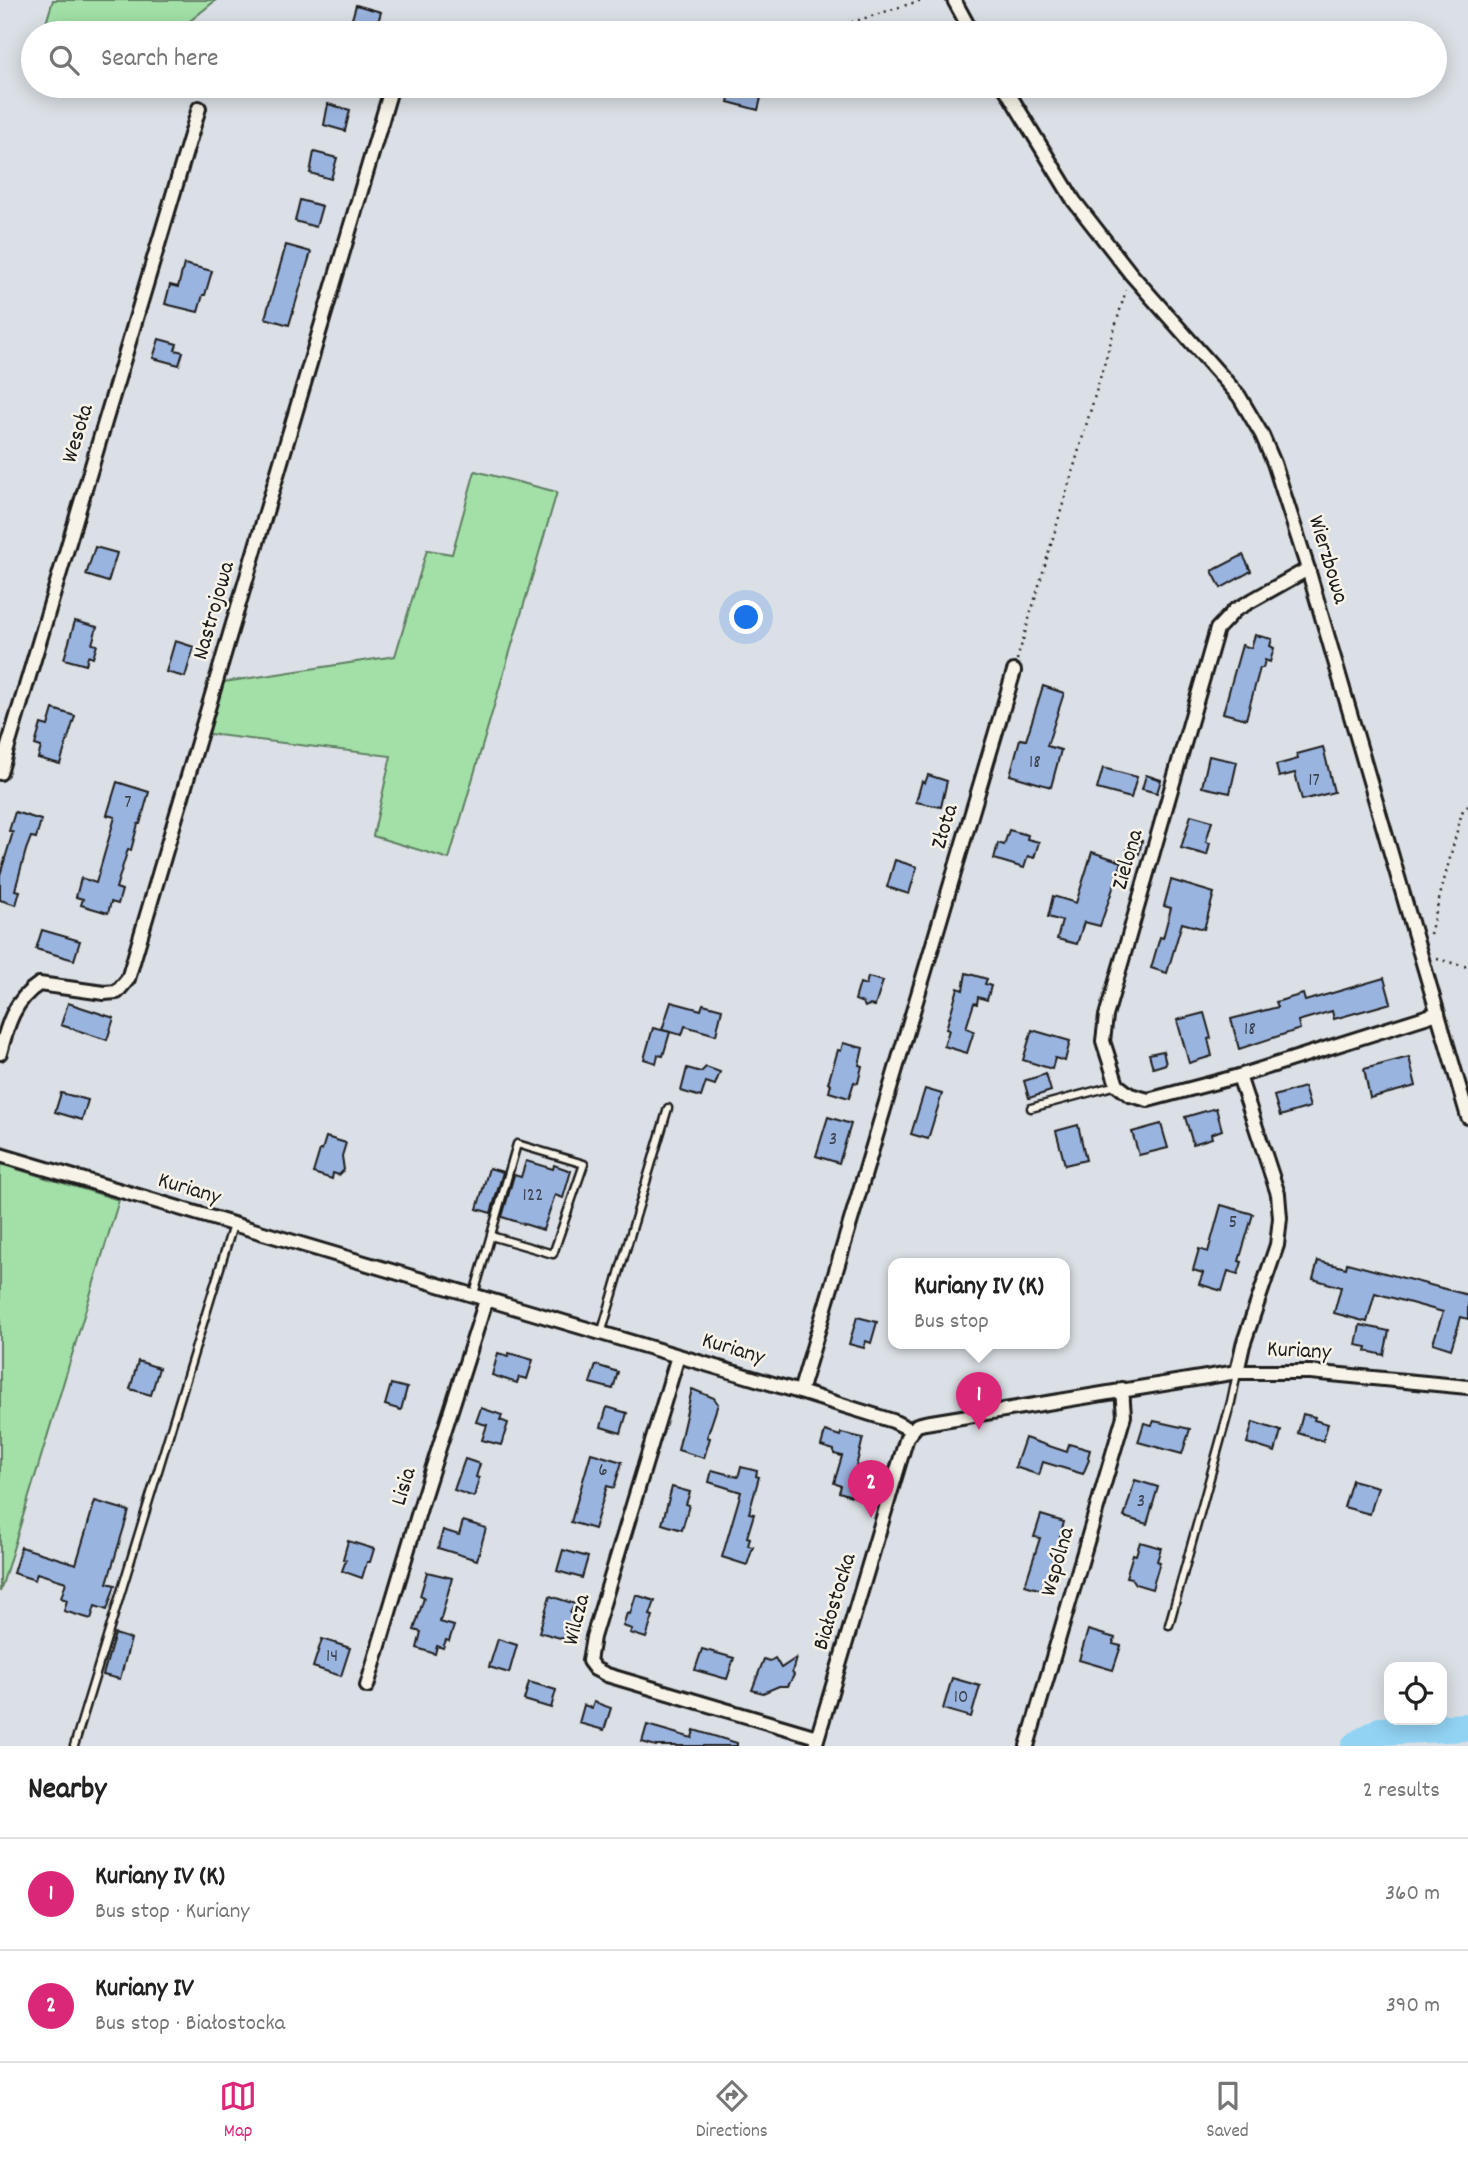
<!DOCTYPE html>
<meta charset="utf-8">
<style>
:root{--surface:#fff;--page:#f6f6f6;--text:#222;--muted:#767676;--line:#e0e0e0;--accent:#db2777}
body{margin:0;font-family:Dekko,sans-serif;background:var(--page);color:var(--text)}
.controls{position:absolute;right:21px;bottom:21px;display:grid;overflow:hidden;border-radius:14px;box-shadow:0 4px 18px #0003}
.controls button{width:63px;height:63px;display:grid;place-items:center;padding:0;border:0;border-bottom:2px solid var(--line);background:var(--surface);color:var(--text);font:35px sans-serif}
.you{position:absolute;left:747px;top:618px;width:24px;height:24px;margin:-18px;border:5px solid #fff;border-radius:50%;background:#1a73e8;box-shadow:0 0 0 10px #1a73e833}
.badge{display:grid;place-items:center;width:46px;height:46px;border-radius:50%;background:var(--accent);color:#fff;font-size:23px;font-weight:700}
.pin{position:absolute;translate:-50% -58px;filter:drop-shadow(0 2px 4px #0008)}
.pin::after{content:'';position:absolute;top:37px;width:24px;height:21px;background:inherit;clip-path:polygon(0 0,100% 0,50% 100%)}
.popup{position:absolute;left:888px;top:1258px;width:182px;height:91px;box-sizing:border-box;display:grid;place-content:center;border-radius:14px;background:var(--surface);filter:drop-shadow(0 2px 5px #0005);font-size:23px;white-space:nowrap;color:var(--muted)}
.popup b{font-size:26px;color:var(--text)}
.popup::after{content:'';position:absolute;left:50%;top:100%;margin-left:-14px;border:14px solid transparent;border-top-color:var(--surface)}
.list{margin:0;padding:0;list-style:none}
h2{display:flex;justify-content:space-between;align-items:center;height:91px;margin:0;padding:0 28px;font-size:30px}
h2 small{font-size:23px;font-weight:400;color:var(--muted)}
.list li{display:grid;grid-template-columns:46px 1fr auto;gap:21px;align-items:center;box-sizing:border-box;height:112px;padding:0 28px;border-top:2px solid var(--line)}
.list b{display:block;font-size:26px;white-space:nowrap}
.list p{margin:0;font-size:23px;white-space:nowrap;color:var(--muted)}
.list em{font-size:23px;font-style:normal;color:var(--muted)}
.icon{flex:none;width:38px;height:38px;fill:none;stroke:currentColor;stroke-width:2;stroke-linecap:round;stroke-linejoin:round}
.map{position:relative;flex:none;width:1468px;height:1746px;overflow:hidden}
.search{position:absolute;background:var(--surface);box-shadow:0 4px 18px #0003;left:21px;right:21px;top:21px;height:77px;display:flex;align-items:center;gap:18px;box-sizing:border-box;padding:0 24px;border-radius:38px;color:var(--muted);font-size:26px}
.sheet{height:315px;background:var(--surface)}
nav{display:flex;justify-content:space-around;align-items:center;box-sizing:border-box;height:98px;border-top:2px solid var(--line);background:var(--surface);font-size:19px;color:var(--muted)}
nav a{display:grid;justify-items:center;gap:4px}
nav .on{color:var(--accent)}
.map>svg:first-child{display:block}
</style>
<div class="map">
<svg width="1468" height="1746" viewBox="0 0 1468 1746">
<rect width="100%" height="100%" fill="#dbe0e6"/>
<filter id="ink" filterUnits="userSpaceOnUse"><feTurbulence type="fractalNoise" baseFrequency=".0143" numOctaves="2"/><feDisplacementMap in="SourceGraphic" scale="14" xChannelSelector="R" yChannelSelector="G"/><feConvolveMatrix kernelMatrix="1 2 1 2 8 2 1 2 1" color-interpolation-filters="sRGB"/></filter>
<g filter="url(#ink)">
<g fill="#a2e0a7" stroke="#5f7e62" stroke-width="2">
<polygon points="53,0 216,0 175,33 79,33 46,23"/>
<polygon points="475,471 557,492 449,859 373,836 391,756 209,734 224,682 395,656 427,550 452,554"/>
<polygon points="0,1164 119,1200 0,1592"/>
</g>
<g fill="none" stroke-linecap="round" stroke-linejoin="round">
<polyline stroke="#92d3f4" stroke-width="28" points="1355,1746 1380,1731 1468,1727"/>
</g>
<g fill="#9ab4e0" stroke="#1c1c1c" stroke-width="2">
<polygon points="356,5 381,12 375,33 348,33"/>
<polygon points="732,86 764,86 758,110 728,102"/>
<polygon points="328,104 350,110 345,131 324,125"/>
<polygon points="314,152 337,158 331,179 310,173"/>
<polygon points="300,200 322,206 316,227 295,221"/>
<polygon points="286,245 311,252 289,325 265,318"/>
<polygon points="184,264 212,271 205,295 203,295 198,312 165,304 170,285 178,287"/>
<polygon points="159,339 177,344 175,350 183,352 179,365 153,358"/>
<polygon points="95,547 117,553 108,582 86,575"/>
<polygon points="1243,555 1251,571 1221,588 1212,571"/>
<polygon points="75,621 97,627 92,644 97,645 93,658 88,656 86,665 64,659"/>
<polygon points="1255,635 1272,639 1270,646 1274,648 1270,662 1265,660 1263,668 1260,668 1246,719 1223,713 1242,645 1251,648"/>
<polygon points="175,641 194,647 185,677 166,672"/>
<polygon points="1043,686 1064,693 1047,746 1061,750 1051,787 1010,775 1020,739 1026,740"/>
<polygon points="53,709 75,716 60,764 38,758 41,747 35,745 41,724 48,726"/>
<polygon points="1323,747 1334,792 1302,800 1295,773 1279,777 1276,765 1298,759 1297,754"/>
<polygon points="1209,756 1237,762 1230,793 1202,787"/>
<polygon points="1103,768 1137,777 1131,798 1097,789"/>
<polygon points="928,775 947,781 941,807 916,802 922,781 925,783"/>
<polygon points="1146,775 1161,780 1157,793 1142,789"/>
<polygon points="117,782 149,792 140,824 138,824 131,850 128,849 116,888 122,890 118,904 111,902 108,913 81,905 83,899 76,897 81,878 96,883 115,817 107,815"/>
<polygon points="15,812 41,820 36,838 31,837 26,850 15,890 20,891 16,905 0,900 0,875 13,832 9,831"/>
<polygon points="1191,815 1212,821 1206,842 1210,843 1207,855 1181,848"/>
<polygon points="1009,830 1028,835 1027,839 1039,842 1034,858 1028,856 1024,868 994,859 998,843 1004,845"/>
<polygon points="1131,838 1142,841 1139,854 1127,850"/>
<polygon points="1092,852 1122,862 1100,926 1084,922 1077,944 1057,939 1062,921 1048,917 1053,896 1076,903"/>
<polygon points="895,860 917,867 909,894 887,887"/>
<polygon points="1171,880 1214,893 1204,929 1182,923 1167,973 1151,968 1160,937 1163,938 1171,908 1164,906"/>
<polygon points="42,930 80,941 74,960 36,949"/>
<polygon points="966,973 987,979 985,984 991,986 987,1000 978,997 977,1004 974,1003 966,1028 974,1031 967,1053 944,1046 949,1030 946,1029 958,988 963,990"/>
<polygon points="868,977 883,981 875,1006 869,1005 865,1007 863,1003 855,1000 860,983 866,985"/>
<polygon points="1384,978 1391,1003 1334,1019 1332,1011 1298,1021 1300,1029 1239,1049 1231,1019 1278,1007 1276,1002 1303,994 1305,1001"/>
<polygon points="671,1002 701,1010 703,1004 722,1009 716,1035 685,1026 682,1035 662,1030"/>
<polygon points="68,1003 114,1018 107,1040 61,1025"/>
<polygon points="1204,1013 1211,1038 1208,1039 1212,1056 1189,1063 1177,1020"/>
<polygon points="653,1028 670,1032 663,1056 658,1055 656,1063 644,1059"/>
<polygon points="1032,1030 1070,1041 1065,1061 1055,1058 1052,1069 1023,1060"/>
<polygon points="843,1043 863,1048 859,1065 862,1066 858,1083 854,1082 849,1098 829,1092 831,1084 828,1083 838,1050 841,1051"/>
<polygon points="1163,1051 1166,1064 1153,1068 1149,1054"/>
<polygon points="1409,1057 1416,1086 1370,1098 1364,1069"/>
<polygon points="706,1067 720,1072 715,1085 706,1082 701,1097 681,1091 687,1068 701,1072"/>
<polygon points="1046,1074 1051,1091 1029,1098 1024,1081"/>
<polygon points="1304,1087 1310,1107 1280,1116 1274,1096"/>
<polygon points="925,1089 942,1094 928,1139 911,1134"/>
<polygon points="61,1093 88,1100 82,1120 55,1112"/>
<polygon points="1216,1108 1222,1130 1211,1134 1212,1138 1193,1144 1185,1117"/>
<polygon points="828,1117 851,1124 839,1163 816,1156"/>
<polygon points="1161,1124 1168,1148 1139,1155 1132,1132"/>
<polygon points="1078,1125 1086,1160 1065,1165 1056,1131"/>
<polygon points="326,1137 346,1143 342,1156 344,1170 339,1175 333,1173 332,1179 313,1173 320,1150 322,1150"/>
<polygon points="526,1161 553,1169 554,1165 571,1171 563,1198 555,1195 543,1230 502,1217 514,1175 521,1177"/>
<polygon points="489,1168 503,1172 491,1213 477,1209"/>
<polygon points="1221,1205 1253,1214 1239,1261 1242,1262 1238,1274 1228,1271 1222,1291 1199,1284 1203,1273 1193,1270 1199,1249 1208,1252"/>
<polygon points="1318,1261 1346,1268 1347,1263 1468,1295 1468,1319 1461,1317 1451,1349 1433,1343 1443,1312 1375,1293 1367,1322 1334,1313 1341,1287 1313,1279"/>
<polygon points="857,1317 877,1322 871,1343 866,1341 864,1348 849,1344"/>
<polygon points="1360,1325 1389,1331 1384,1355 1366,1351 1367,1347 1356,1345"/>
<polygon points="498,1353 508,1356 509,1353 533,1360 527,1379 519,1377 517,1383 492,1375"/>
<polygon points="138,1361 159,1368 151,1395 130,1389"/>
<polygon points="596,1365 618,1372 613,1389 590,1383"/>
<polygon points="391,1384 407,1388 401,1410 385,1405"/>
<polygon points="692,1389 714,1398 718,1404 707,1437 710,1438 704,1458 678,1450"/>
<polygon points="607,1407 627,1413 621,1433 601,1427"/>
<polygon points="481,1408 502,1415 500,1420 508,1423 501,1445 482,1440 487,1425 476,1422"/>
<polygon points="1303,1414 1315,1417 1314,1420 1328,1424 1323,1441 1298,1433"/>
<polygon points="1154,1421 1190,1429 1182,1454 1138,1442 1144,1423 1152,1425"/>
<polygon points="1253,1422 1281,1431 1275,1452 1247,1443"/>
<polygon points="825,1431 840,1436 841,1433 863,1438 854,1475 864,1478 858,1498 839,1492 841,1486 834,1483 842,1456 834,1454 834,1450 821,1446"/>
<polygon points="1025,1438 1067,1452 1069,1444 1090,1450 1088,1457 1089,1460 1083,1474 1043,1462 1039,1475 1015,1467"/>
<polygon points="591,1453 622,1462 614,1488 607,1486 594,1529 571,1522"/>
<polygon points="465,1459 480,1464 476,1477 479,1478 474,1497 454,1490"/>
<polygon points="741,1467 757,1471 756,1476 759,1477 749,1513 754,1514 747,1537 750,1538 748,1546 753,1547 747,1565 722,1557 741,1492 709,1482 712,1470 738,1477"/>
<polygon points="1135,1480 1158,1487 1147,1524 1124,1517"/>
<polygon points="1352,1480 1378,1487 1370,1514 1344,1507"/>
<polygon points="672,1487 690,1492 686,1504 689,1505 682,1530 662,1524"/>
<polygon points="95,1501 129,1511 107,1583 115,1585 107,1610 95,1606 91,1619 64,1611 67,1600 61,1598 66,1582 37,1573 35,1580 13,1573 21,1547 76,1564"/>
<polygon points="1041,1515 1064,1522 1045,1591 1025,1585 1040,1538 1034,1537"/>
<polygon points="463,1521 486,1528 477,1560 438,1548 443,1530 459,1535"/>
<polygon points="348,1541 374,1549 370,1562 367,1562 362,1578 342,1571 346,1560 343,1559"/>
<polygon points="1140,1542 1161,1548 1157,1561 1160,1562 1152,1589 1135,1584 1131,1578 1126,1577 1133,1554 1136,1555"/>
<polygon points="563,1550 588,1557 582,1578 557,1571"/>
<polygon points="427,1572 452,1578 440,1622 454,1626 449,1641 446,1640 443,1648 437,1646 435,1654 417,1648 421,1632 414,1630 424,1598 420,1596"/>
<polygon points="636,1595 655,1601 650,1615 653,1616 646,1638 630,1633 632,1629 623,1626 627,1613 630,1614"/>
<polygon points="550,1596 575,1604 570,1613 576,1614 571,1631 567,1630 564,1639 539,1632"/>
<polygon points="1088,1630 1115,1638 1113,1644 1121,1646 1113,1670 1079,1660"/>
<polygon points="115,1634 131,1639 120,1679 103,1675"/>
<polygon points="322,1639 350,1648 341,1676 313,1667"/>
<polygon points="498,1639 517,1645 509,1673 489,1667"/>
<polygon points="702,1649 734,1658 727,1679 695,1670"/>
<polygon points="775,1658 781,1668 796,1658 792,1672 794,1675 788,1686 779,1686 763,1693 752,1690 764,1659 770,1661"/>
<polygon points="952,1678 980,1686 971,1717 943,1709"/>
<polygon points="529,1682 556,1690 551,1708 524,1700"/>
<polygon points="594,1702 611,1708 604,1730 579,1723 584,1705 592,1708"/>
<polygon points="647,1725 692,1738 694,1730 737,1743 737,1746 656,1746 642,1742"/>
</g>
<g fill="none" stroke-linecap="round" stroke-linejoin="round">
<defs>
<g id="service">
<polyline points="1031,1108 1117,1085"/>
<polyline points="474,1294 517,1144 584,1164 553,1254 491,1236"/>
<polyline points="601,1334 668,1108"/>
<polyline points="1169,1625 1231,1402 1237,1373"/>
<polyline points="74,1746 233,1225"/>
</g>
<g id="minor">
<polyline points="954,0 972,33"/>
<polyline points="1004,86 1074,201 1131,274 1239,396 1262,435 1274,463 1308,569 1468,1117"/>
<polyline points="1308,569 1235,610 1217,629 1106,1016 1103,1041 1117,1085 1130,1095 1148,1100 1239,1076 1438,1013"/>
<polyline points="0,773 199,108"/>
<path d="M0 1053C7 1026 14 1000 39 984L104 993 117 992 128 979 392 86"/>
<polyline points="0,1155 800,1392 893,1421 911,1430"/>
<polyline points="678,1356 593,1637 589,1661 595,1669 607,1675 817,1737"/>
<polyline points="1237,1372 1243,1345 1277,1245 1280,1218 1278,1194 1239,1076"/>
<polyline points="800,1392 1014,671"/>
<polyline points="367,1686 424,1495 486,1300"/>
<polyline points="815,1746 907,1437 917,1425 925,1423 1237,1372 1310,1372 1468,1387"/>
<polyline points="1027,1746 1124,1416 1122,1389"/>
</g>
</defs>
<use href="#service" stroke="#1c1c1c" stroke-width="11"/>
<use href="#minor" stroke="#1c1c1c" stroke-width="18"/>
<g stroke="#1c1c1c" stroke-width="2.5" stroke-dasharray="2 5" stroke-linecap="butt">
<polyline points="818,33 922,0"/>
<polyline points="1017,660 1126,290"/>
<polyline points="1430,934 1462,812 1468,806"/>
<polyline points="1437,959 1468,967"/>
</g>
<use href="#service" stroke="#f7f3e8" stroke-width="6"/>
<use href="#minor" stroke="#f7f3e8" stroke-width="12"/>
</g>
</g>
<g text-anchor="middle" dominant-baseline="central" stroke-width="5" stroke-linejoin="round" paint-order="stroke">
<g font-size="19" fill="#3c424d">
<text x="1035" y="763">18</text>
<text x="1314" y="781">17</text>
<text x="128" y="803">7</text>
<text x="1250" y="1030">18</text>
<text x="833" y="1140">3</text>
<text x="533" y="1196">122</text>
<text x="1233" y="1223">5</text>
<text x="603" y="1471">6</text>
<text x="1141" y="1502">3</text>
<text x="332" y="1657">14</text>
<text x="961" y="1698">10</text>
</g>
<g font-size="23" fill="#1c1c1c" stroke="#f7f3e8">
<text transform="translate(79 434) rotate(-73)">Wesoła</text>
<text transform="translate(1327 560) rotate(73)">Wierzbowa</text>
<text transform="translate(215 611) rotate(-74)">Nastrojowa</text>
<text transform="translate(946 827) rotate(-73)">Złota</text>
<text transform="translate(1129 860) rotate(-74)">Zielona</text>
<text transform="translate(189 1190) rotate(17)">Kuriany</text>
<text transform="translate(733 1350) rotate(17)">Kuriany</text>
<text transform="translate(1299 1352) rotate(3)">Kuriany</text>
<text transform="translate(405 1487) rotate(-73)">Lisia</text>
<text transform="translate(1059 1562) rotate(-74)">Wspólna</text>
<text transform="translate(836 1602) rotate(-73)">Białostocka</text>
<text transform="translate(578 1620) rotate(-76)">Wilcza</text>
</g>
</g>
</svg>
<div class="controls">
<button><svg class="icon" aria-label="locate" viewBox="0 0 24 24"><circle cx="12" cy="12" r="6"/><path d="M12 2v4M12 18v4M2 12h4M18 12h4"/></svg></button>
</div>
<div class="you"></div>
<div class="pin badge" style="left:979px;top:1430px">1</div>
<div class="popup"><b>Kuriany IV (K)</b>Bus stop</div>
<div class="pin badge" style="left:871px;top:1518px">2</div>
<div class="search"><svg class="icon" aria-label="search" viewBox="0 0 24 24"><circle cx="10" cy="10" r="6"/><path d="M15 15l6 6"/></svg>Search here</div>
</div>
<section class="sheet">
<h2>Nearby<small>2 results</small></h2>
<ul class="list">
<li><span class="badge">1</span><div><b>Kuriany IV (K)</b><p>Bus stop · Kuriany</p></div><em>360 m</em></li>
<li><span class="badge">2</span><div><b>Kuriany IV</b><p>Bus stop · Białostocka</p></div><em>390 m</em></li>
</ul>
</section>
<nav>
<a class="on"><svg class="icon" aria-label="map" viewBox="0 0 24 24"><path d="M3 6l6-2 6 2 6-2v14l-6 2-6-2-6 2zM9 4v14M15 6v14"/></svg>Map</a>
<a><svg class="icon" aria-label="directions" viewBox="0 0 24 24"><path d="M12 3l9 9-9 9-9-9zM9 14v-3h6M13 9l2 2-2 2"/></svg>Directions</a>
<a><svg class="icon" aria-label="saved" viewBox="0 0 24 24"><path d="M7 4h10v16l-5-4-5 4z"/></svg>Saved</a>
</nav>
